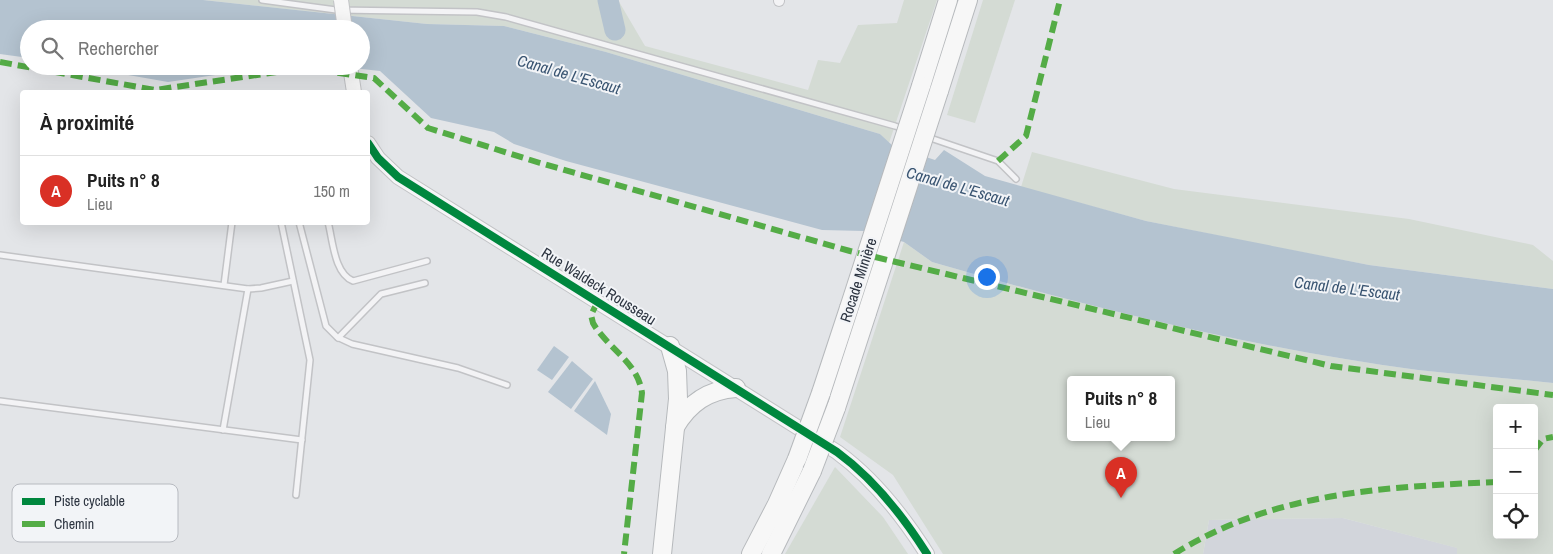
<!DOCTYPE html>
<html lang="fr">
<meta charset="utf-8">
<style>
:root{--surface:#fff;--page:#f6f6f6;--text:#222;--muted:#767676;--line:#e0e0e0;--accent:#d93025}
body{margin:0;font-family:"Archivo Narrow",sans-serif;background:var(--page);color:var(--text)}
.controls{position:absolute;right:15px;bottom:15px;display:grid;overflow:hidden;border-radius:5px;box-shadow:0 5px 20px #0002}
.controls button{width:45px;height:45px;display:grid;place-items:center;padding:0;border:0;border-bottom:1px solid var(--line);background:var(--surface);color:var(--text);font:25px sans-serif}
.you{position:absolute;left:986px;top:276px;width:18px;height:18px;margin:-12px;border:4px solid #fff;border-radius:50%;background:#1a73e8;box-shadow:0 0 0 8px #1a73e833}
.badge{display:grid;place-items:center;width:32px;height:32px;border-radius:50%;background:var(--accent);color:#fff;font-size:16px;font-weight:700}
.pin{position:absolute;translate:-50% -41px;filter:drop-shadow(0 1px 2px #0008)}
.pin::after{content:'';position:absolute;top:26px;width:18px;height:15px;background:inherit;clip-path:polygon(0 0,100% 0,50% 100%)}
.popup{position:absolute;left:1067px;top:376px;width:108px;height:65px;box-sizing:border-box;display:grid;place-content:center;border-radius:5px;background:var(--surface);filter:drop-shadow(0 1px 4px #0005);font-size:16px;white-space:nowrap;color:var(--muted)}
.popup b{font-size:19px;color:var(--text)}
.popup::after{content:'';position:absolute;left:50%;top:100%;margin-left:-10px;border:10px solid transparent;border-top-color:var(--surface)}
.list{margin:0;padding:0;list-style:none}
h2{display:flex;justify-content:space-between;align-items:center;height:65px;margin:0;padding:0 20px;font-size:21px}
h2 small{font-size:16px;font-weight:400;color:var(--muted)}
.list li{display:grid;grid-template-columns:32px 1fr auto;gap:15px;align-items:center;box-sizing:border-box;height:70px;padding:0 20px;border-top:1px solid var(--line)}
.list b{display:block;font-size:19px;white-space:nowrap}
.list p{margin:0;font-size:16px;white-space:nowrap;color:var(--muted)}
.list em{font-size:16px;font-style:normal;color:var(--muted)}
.icon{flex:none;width:28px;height:28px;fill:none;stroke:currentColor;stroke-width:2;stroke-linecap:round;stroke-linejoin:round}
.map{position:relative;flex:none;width:1553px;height:554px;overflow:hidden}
.search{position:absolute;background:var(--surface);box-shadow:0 5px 20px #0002;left:20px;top:20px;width:350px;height:55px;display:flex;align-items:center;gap:12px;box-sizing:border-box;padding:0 18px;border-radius:28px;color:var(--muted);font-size:19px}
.panel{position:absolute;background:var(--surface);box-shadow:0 5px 20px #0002;left:20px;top:90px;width:350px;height:135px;border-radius:5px}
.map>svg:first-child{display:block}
</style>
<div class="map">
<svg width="1553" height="554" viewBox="0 0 1553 554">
<rect width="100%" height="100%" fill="#e3e5e8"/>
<polygon fill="#d2d5db" points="1343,518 1458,548 1457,554 1203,554 1209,520"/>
<g fill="#d4dbd4" fill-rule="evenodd">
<polygon points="203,0 618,0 645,46 808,90 818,60 840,63 858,25 897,23 904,0 937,0 889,143 880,134 606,52 504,26 427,24"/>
<polygon points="983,0 1015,0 975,123 947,115"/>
<polygon points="1032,152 1174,189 1409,219 1533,245 1553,261 1553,289 1369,265 1285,249 1146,221 1021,187"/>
<path d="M904 242 932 262C1091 308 1253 348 1418 370 1463 375 1508 378 1553 383V554H1457V548L1343 518 1209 520 1203 554H943L893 475 840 437ZM1071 379H1171V437H1071ZM1497 408H1534V535H1497Z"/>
<polygon points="835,467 883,517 908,554 785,554"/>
</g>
<g fill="#b4c3d0">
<path d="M0 0H203L427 24 504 26 606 52 880 134 893 146 935 160 944 150 985 176 1146 221 1369 265 1553 289V383C1508 378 1463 375 1418 370 1253 348 1091 308 932 262L904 242 864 231 822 230 566 161 514 144 494 132 431 118 380 71 335 66H361V29H29V58L0 54Z"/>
<polygon points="77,66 276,66 168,82"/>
<polygon points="554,346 569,357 552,380 537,370"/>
<polygon points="572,361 593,379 571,409 548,392"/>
<polygon points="595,381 611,414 607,435 574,411"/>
</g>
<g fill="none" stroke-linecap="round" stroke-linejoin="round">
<polyline stroke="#b4c3d0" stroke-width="21" points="608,0 615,30"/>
<defs>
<g id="lane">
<polyline points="262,0 336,10 477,12 506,17 895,126 998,161 1016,179"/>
<polyline points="281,222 310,360 296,495"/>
<polyline points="299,222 326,326 337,337 352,344 458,368 507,385"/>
<path d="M328 222C333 241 334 273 353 281L427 261"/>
<polyline points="0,255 248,289 261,288 293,281"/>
<polyline points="224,285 232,222"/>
<polyline points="338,338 381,294 425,283"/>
<polyline points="0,401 302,440"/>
<polyline points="223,430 248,289"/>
</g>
<polyline id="street" points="779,0 779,1"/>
<g id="secondary">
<polyline points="350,66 354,92"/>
<path d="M368 143 378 158 398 177 837 452C874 479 903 516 927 554"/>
</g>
<g id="highway">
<polyline points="921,86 948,0"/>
<polyline points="939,91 968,0"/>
<polyline points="821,393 849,308"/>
<polyline points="836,408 867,313"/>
<path d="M675 427C689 403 708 390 736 388"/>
<polyline points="662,554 678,399 677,371 670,346"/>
<polyline points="751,554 777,504 797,459"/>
<polyline points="771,554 812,471"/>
</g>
</defs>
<use href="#lane" stroke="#c2c3c6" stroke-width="8"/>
<use href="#street" stroke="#c2c3c6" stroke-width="12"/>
<use href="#secondary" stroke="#c2c3c6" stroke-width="16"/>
<use href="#highway" stroke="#b6b9bc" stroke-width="20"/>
<use href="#lane" stroke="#f3f3f5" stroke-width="5"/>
<use href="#street" stroke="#f3f3f5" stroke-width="10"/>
<use href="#secondary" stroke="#f7f7f7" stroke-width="14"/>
<use href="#highway" stroke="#f7f7f7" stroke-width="18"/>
<defs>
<polyline id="secondary-bridge" points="341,0 345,29"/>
<g id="highway-bridge">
<polyline points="849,308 921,86"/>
<polyline points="867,313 939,91"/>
<polyline points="797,459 821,393"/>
<polyline points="812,471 836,408"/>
</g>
</defs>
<use href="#secondary-bridge" stroke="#c2c3c6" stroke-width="16" stroke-linecap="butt"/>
<use href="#highway-bridge" stroke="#b6b9bc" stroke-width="20" stroke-linecap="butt"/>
<use href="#secondary-bridge" stroke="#f7f7f7" stroke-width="14"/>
<use href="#highway-bridge" stroke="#f7f7f7" stroke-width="18"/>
<g stroke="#54ac46" stroke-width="6" stroke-dasharray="12 6" stroke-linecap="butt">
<polyline points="0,62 155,90 304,68 374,78 428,128 540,163 850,251 1331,366 1553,395"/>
<polyline points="998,161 1026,136 1060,0"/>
<path d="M598 301 591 315 593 323C607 348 638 362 642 393L624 554"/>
<polyline points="1534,451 1543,439 1553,437"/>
<path d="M1174 554C1273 492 1384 487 1497 482"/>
</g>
<defs>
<path id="cycleway" d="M368 143 378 158 398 177 837 452C874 479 903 516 927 554"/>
</defs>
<use href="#cycleway" stroke="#f2f4f7" stroke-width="11"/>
<use href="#cycleway" stroke="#00873e" stroke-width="8"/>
</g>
<g text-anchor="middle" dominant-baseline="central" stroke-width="4" stroke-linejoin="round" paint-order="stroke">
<g font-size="15" fill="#2c3440" stroke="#f2f4f7">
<text transform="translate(858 280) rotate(-72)">Rocade Minière</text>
<text transform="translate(599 286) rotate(32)">Rue Waldeck Rousseau</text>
</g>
<g font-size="16" font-style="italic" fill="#395471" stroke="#f2f4f7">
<text transform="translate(569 74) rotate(16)">Canal de L'Escaut</text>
<text transform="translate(958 186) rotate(16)">Canal de L'Escaut</text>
<text transform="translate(1347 288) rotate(7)">Canal de L'Escaut</text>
</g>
</g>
<rect x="12" y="484" width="166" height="58" rx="8" fill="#f2f4f7" stroke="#b7bac0" stroke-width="1"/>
<rect x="22" y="498" width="23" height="7" fill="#00873e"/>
<rect x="22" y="521" width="23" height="6" fill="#54ac46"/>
<g font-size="14" fill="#2c3440">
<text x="54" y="506">Piste cyclable</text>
<text x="54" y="529">Chemin</text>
</g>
</svg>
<div class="controls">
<button>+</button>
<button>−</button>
<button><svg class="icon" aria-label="locate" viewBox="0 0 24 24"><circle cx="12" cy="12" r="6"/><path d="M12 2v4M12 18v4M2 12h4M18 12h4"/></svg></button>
</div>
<div class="you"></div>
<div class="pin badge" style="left:1121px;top:498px">A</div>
<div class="popup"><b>Puits n° 8</b>Lieu</div>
<div class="search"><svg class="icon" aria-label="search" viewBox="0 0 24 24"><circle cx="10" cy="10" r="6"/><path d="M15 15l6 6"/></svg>Rechercher</div>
<section class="panel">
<h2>À proximité<small></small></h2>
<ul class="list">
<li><span class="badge">A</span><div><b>Puits n° 8</b><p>Lieu</p></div><em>150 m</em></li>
</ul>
</section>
</div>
